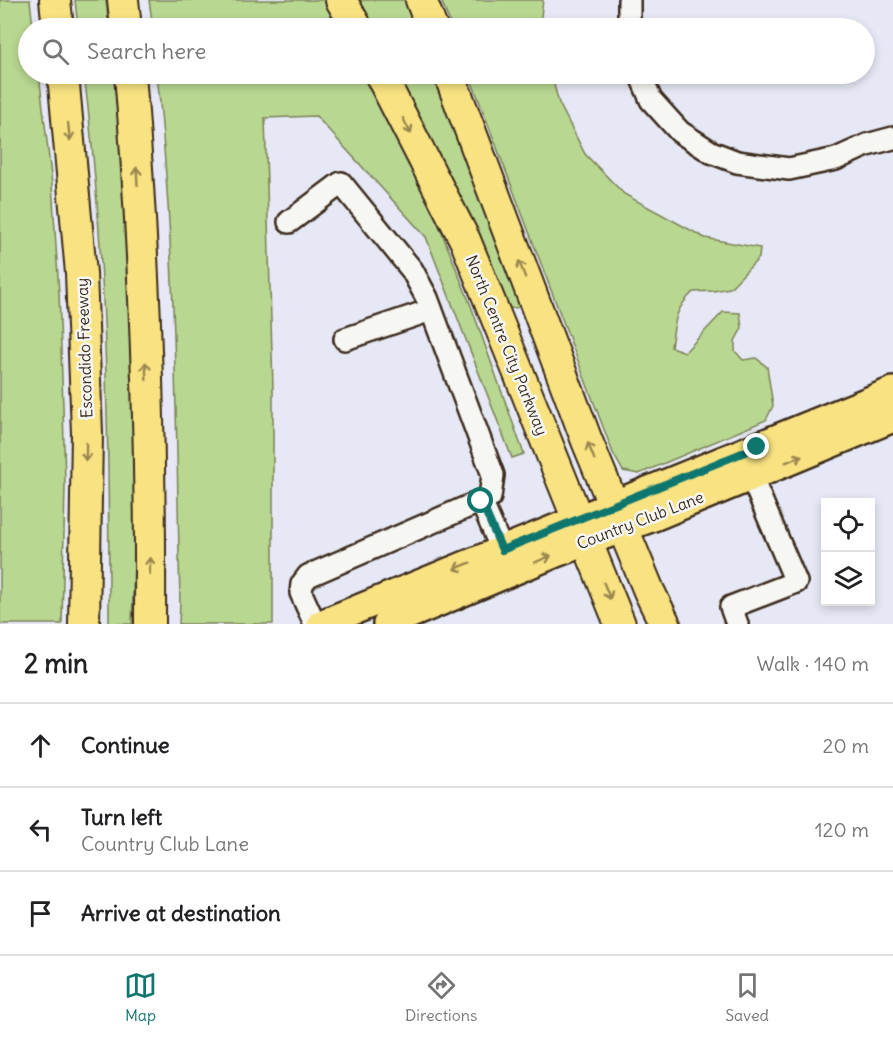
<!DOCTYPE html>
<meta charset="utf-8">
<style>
:root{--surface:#fff;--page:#f6f6f6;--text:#202124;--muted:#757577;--line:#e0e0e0;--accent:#0f766e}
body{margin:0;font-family:Delius,sans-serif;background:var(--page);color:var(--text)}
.controls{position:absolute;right:18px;bottom:18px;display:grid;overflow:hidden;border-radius:0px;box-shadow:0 3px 9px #0003}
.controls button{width:54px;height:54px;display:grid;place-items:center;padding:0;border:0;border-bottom:2px solid var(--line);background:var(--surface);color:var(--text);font:30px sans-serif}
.stop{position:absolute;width:18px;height:18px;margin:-14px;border:4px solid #0f766e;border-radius:50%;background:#fff}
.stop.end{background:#0f766e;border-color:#fff;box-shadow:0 2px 6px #0008}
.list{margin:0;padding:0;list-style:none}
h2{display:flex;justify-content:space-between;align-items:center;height:78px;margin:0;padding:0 24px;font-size:26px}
h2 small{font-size:20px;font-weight:400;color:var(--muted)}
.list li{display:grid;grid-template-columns:39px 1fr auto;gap:18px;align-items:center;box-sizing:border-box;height:84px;padding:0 24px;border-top:2px solid var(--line)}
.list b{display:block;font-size:22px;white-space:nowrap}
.list p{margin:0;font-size:20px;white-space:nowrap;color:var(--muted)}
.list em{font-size:20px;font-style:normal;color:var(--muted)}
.icon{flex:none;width:33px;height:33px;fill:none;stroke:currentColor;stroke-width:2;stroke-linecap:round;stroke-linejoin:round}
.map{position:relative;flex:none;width:893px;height:624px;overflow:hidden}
.search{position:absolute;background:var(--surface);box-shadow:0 3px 9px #0003;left:18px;right:18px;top:18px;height:66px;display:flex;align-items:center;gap:15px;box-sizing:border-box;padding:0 21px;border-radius:33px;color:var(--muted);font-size:22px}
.sheet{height:330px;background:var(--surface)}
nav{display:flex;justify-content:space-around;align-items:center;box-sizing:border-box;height:84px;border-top:2px solid var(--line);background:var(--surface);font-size:16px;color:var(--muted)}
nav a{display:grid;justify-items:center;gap:3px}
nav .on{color:var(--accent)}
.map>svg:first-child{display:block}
</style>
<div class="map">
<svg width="893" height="624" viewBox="0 0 893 624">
<rect width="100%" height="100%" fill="#e6e9f5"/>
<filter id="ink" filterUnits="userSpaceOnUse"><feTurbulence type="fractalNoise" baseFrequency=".0167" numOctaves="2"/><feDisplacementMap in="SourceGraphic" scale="12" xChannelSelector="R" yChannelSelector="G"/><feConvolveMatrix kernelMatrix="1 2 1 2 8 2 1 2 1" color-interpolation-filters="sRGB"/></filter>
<g filter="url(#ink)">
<g fill="#b8d790" stroke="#7a8057" stroke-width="1.5">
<polygon points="0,0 30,0 33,28 28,28 28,74 39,74 52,184 59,293 63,406 65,484 62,624 0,624"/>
<polygon points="75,0 106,0 109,28 78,28"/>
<polygon points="149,0 324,0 341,28 153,28"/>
<polygon points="356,0 412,0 422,28 370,28"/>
<polygon points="441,0 543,0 541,16 542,28 452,28"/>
<path d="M84 74H114L124 190 134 412 135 529 132 624H109C109 440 107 256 84 74Z"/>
<path d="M157 74H364L434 213 471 306 524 454 512 458 426 237 316 116 265 118 273 388V624H179L180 603C176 427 176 249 157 74Z"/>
<polygon points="393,74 439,74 523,302 520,307 507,309"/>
<path d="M469 74H551L559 103 585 154 624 194 705 238 760 248 759 258 730 288 713 291 693 292C674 310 675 322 671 347L685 352 723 312 740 313 742 328 735 341V351L743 360 756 358 767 367 773 406 766 420 639 474 623 471 613 453Z"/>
</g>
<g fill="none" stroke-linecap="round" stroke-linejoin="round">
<defs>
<g id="minor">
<polyline points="629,0 629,28"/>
<polyline points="640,74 651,100 680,132 711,152 737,162 789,169 836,159 867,145 893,138"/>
<polyline points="289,222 341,183 412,270 427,298 493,475 490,497 308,576 302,584 301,593 315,624"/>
<polyline points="345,339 431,310"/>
<polyline points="481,501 502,550"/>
<polyline points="737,624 731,607 796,582 751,476"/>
</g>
<g id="major">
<polyline points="321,624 893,391"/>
<polyline points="387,624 556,553 656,516 893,418"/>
</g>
<g id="highway">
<polyline points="55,0 58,28"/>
<polyline points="123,0 126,28"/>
<polyline points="341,0 357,28"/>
<polyline points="421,0 432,28"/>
<polyline points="63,74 81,273 87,433 84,624"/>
<path d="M130 74C145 256 151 441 150 624"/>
<polyline points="380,74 465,240 620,624"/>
<polyline points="449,74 587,441 649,591 665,624"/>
</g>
</defs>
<use href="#minor" stroke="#3b2a1e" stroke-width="26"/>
<use href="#major" stroke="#3b2a1e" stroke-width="32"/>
<use href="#highway" stroke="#3b2a1e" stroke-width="34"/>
<use href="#minor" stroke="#f6f6f2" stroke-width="21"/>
<use href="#major" stroke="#f8e281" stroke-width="27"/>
<use href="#highway" stroke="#f8e281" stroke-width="30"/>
</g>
<defs><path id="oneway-shaft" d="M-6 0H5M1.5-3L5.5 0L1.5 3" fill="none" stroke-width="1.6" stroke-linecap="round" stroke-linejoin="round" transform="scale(1.5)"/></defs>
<g stroke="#9a8650">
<use href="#oneway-shaft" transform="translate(407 126) rotate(63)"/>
<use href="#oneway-shaft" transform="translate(69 132) rotate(84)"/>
<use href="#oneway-shaft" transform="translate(137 176) rotate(-93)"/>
<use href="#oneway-shaft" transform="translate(522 269) rotate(-111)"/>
<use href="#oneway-shaft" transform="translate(146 371) rotate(-92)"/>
<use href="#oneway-shaft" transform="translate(591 451) rotate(-112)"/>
<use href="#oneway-shaft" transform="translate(86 452) rotate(91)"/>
<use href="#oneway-shaft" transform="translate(794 459) rotate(-22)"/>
<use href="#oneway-shaft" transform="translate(543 559) rotate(-23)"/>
<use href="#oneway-shaft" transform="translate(150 566) rotate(-89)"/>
<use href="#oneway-shaft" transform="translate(462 566) rotate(158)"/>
<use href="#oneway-shaft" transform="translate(607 591) rotate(68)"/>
</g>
</g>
<g fill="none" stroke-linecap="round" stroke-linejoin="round" filter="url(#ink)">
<polyline stroke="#0f766e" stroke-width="8" points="481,501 502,550 757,447"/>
</g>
<g text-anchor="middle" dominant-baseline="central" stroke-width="5" stroke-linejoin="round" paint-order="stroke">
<g font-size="16" fill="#3b2a1e" stroke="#f6f6f2">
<text transform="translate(507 345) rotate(68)">North Centre City Parkway</text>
<text transform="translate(84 348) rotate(-92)">Escondido Freeway</text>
<text transform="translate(640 520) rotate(-21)">Country Club Lane</text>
</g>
</g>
</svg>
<div class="controls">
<button><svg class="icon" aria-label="locate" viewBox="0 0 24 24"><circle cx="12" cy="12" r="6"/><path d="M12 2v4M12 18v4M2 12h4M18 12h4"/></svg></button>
<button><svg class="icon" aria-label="layers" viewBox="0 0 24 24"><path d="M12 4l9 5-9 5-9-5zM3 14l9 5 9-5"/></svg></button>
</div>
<div class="stop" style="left:481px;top:501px"></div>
<div class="stop end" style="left:757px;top:447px"></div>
<div class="search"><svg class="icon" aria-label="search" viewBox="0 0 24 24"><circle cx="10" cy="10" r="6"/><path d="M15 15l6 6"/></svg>Search here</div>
</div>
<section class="sheet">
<h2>2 min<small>Walk · 140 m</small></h2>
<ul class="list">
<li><svg class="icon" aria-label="ahead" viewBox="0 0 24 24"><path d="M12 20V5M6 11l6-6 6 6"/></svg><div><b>Continue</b></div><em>20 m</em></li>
<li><svg class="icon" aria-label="left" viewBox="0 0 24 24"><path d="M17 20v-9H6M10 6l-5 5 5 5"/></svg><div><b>Turn left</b><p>Country Club Lane</p></div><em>120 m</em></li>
<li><svg class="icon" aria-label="arrive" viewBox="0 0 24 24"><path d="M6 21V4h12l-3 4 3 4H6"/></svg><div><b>Arrive at destination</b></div></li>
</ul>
</section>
<nav>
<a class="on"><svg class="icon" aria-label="map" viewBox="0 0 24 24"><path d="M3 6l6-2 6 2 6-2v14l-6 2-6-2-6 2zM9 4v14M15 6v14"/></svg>Map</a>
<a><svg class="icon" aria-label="directions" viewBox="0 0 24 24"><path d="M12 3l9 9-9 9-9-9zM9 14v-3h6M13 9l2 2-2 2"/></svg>Directions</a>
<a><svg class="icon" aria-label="saved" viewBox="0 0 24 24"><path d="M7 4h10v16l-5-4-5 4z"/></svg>Saved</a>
</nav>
